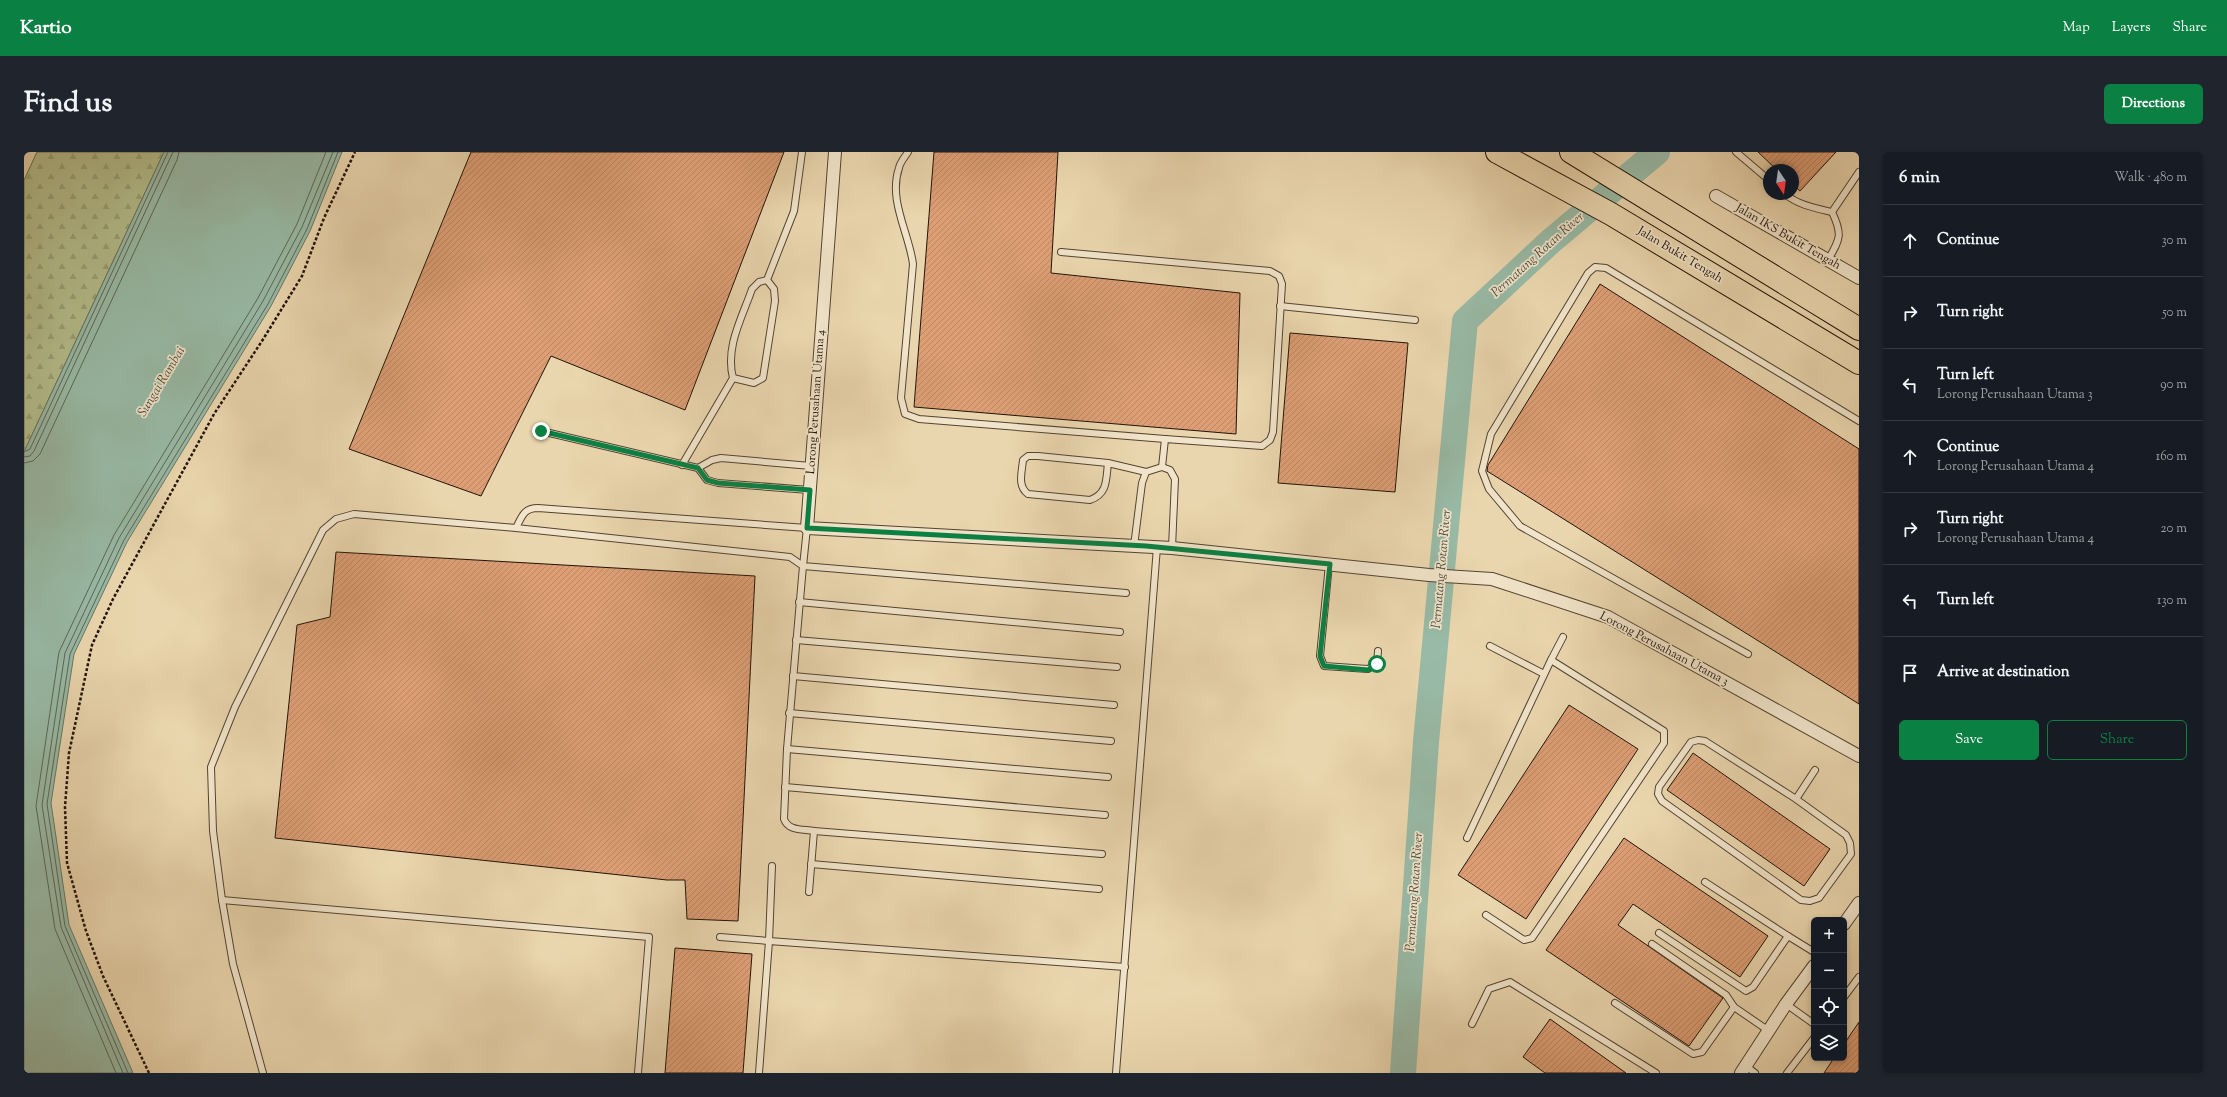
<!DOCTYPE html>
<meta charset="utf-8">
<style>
:root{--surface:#171b24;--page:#20242c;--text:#f1f3f6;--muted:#9ea1a6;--line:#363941;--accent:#0b8043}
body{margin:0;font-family:"Sorts Mill Goudy",serif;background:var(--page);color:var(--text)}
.controls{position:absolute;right:12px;bottom:12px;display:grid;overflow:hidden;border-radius:6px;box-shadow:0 2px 6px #0003}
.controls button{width:36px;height:36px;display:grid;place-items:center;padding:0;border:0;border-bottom:1px solid var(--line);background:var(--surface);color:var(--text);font:20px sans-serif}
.compass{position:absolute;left:1739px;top:12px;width:36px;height:36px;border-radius:50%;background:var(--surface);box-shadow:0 2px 6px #0003;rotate:167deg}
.stop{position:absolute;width:12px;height:12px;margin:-9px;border:3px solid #0b8043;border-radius:50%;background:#fff}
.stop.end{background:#0b8043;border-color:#fff;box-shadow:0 1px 4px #0008}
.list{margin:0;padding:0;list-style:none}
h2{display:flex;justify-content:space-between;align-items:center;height:52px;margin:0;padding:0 16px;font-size:17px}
h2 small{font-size:13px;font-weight:400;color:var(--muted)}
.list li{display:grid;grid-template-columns:26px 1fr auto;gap:12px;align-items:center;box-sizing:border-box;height:72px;padding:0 16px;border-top:1px solid var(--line)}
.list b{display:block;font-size:15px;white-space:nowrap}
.list p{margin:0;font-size:13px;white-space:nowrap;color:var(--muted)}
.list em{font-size:13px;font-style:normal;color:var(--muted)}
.actions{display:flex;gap:8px;padding:12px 16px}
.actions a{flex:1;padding:9px 0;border:1px solid var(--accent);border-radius:6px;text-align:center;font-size:14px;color:var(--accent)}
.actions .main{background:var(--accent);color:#fff}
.icon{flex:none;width:22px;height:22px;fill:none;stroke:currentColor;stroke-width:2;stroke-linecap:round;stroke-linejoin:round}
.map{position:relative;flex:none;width:1835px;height:921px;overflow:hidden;border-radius:6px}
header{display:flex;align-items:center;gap:24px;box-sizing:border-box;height:56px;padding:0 20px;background:var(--accent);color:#fff}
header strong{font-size:19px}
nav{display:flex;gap:22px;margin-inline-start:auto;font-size:14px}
.intro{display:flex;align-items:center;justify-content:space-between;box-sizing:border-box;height:96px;padding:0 24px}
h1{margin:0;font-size:28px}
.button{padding:10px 18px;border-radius:6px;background:var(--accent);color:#fff;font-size:14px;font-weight:700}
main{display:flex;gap:24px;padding:0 24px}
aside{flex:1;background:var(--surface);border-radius:6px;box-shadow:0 2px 6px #0003}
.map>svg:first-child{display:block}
</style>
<header>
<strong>Kartio</strong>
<nav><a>Map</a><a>Layers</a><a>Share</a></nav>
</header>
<div class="intro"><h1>Find us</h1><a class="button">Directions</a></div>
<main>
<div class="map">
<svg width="1835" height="921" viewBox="0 0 1835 921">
<defs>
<pattern id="forest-firs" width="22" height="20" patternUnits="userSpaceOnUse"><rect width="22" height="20" fill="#b4be8c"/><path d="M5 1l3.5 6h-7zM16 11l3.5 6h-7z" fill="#9aa277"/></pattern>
<pattern id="building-hatch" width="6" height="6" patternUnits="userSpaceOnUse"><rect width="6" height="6" fill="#dd9e75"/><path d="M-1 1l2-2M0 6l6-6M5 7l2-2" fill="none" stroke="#bd8764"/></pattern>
</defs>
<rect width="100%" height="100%" fill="#ead6ae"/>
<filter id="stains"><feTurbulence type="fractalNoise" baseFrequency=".005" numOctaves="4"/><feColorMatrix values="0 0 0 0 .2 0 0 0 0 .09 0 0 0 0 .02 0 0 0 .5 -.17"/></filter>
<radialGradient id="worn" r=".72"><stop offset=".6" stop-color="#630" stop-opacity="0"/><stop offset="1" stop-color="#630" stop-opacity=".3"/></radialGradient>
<polygon fill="url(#forest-firs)" stroke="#6a684a" points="13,0 140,0 0,300 0,28"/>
<polygon fill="#98baa6" stroke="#687767" points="140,0 318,0 286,79 247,154 103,390 50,502 27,651 45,773 109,921 0,921 0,300"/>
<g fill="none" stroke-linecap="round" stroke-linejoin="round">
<g stroke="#5c6657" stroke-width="1">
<polyline points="0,300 6,297 144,0"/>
<polyline points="0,305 6,304 10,299 149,0"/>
<polyline points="0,311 9,309 16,302 153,8 155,0"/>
<polyline points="92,921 31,777 12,654 35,500 90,383 234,146 273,72 302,0"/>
<polyline points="99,921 37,775 18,653 41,501 95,386 239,149 278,75 309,0"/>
<polyline points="104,921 41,774 23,652 46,502 100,388 244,152 283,77 314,0"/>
</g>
<polyline stroke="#98baa6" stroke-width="26" points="1379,921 1402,590 1441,169 1527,89 1633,0"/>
</g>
<g fill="url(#building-hatch)" stroke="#211308">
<polygon points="447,0 760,0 661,258 527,204 457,344 325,297"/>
<polygon points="910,0 1034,0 1027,121 1216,141 1212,282 890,255"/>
<polygon points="1734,0 1812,0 1776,39 1769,33 1769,18 1753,18"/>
<polygon points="1576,132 1835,297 1835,552 1463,319 1464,313"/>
<polygon points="1266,181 1384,191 1371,340 1254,331"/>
<polygon points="312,400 731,424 714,769 663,767 661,728 643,728 251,686 273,473 306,465"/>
<polygon points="1545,553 1614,597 1502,767 1434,723"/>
<polygon points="1669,601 1806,697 1780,734 1643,638"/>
<polygon points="1600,686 1744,784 1716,825 1609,752 1594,773 1699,846 1665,894 1522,798"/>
<polygon points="651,796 728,802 719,921 641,921"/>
<polygon points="1526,867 1602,921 1521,921 1499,905"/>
<polygon points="1835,870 1835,921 1800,921 1810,906 1820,906 1820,892"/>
</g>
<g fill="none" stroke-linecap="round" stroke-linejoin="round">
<defs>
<g id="lane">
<path d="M884 0C881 5 876 10 875 16 864 48 885 81 889 112L877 246 881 262 895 267 1141 287"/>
<polyline points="1712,0 1745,28"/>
<path d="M1761 42C1774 53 1791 56 1808 60"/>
<polyline points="1037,100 1246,119 1255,124 1258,132 1249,280 1246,288 1238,294 1141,287 1138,315"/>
<path d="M1804 108C1816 87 1819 83 1808 60L1835 20"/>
<polyline points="743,128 770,59 778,0"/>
<polyline points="1256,154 1391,168"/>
<polyline points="709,226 730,231 739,226 751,149 750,137 743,128"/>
<polyline points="517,279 674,316 683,328 694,331 785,338"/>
<path d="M1084 311C1082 327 1084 342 1066 348L1004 342C993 334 998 320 999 308L1004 304H1014L1084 311 1122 320 1138 315 1146 318 1151 327 1148 396"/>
<path d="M658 313 709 226C701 195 718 166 728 137L735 130 743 128"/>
<polyline points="674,316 688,308 697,306 787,314"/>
<path d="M492 376C498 364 500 356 514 356L783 376 779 414 1102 441"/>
<polyline points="1110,394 1118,331 1122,320"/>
<polyline points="1305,412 1296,504 1300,514 1344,517 1353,512 1354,499"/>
<polyline points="775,450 1096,480"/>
<polyline points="772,488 1093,515"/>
<polyline points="1466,494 1520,522"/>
<polyline points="1724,502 1496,374 1465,337 1458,319 1467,282 1564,121 1571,115 1582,116 1835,269"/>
<polyline points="769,524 1090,553"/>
<polyline points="765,561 1087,589"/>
<polygon points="1674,588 1681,589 1772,647 1822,683 1826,691 1827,702 1795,746 1786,749 1777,748 1638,649 1634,642 1635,635 1667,590"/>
<polyline points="763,597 1084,625"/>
<polyline points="761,635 1081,663"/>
<polyline points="1772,647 1791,618"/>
<polyline points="1443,686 1527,508"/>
<polyline points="787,712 1075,737"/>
<polyline points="1681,730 1764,784"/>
<polyline points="785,740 790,679"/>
<polyline points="198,748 625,785 614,921"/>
<polyline points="1462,763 1500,788 1508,786 1640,591 1640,579 1527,508 1539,485"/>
<polyline points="1635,781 1722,839 1729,835 1764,784 1790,800"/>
<polyline points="696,785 745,789 748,714"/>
<polyline points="1628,792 1702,843 1710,855"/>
<polyline points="1820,845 1835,825"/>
<polyline points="1591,851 1669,902 1678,900 1710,855 1745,879"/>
<polyline points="1762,852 1790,872"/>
<polyline points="1448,872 1465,837 1486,830 1632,921"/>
<polyline points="1722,914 1731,921"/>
<path d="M239 921 209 812 198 748 189 679 187 615 211 555 299 378 312 367 330 362 492 376 766 405 779 414 763 597 760 667C764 679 779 677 790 679L1078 702"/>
<polyline points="735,921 745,789 1101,815"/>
<polyline points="1092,921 1133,395"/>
<polyline points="1763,921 1790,886"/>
</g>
<g id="street">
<polyline points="811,0 783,376 1148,396 1405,423 1468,427 1584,465 1835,604"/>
<polyline points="1692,44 1835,126"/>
<polyline points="1820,772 1835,751"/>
<polyline points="1717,921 1762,852 1790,814"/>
</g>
<g id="highway">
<polyline points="1473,0 1587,62 1835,211"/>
<polyline points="1547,0 1835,177"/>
</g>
</defs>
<use href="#lane" stroke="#534432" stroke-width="8"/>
<use href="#street" stroke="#534432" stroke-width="14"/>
<use href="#highway" stroke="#211308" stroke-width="24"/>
<polyline stroke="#211308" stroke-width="2.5" stroke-dasharray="3 2" stroke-linecap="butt" points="125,921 79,824 62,779 43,711 41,655 45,601 68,493 89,447 190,262 238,189 278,124 300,66 331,0"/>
<use href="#lane" stroke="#f1e4ca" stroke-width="6"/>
<use href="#street" stroke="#f1e4ca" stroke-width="12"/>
<use href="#highway" stroke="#ead6ae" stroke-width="22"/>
</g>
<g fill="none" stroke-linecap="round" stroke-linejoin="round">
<polyline stroke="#0b8043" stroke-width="5" points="517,279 674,316 683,328 694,331 786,338 783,376 1122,394 1306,412 1296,504 1300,514 1344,518 1353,512"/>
</g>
<g text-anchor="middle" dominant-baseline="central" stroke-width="3.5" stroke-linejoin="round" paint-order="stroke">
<g font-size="12" fill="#211308" stroke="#f1e4ca">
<text transform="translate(1764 85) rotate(30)">Jalan IKS Bukit Tengah</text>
<text transform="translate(1656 103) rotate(31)">Jalan Bukit Tengah</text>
<text transform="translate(792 250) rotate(-86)">Lorong Perusahaan Utama 4</text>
<text transform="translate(1640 497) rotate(28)">Lorong Perusahaan Utama 3</text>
</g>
<g font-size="13" font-style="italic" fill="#4b4d3f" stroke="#f1e4ca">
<text transform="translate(1514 103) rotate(-42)">Permatang Rotan River</text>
<text transform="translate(138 230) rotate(-59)">Sungai Rambai</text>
<text transform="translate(1418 417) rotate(-85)">Permatang Rotan River</text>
<text transform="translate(1391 740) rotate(-86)">Permatang Rotan River</text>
</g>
</g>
<rect width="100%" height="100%" filter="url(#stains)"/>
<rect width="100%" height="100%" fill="url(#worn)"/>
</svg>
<div class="controls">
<button>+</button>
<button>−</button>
<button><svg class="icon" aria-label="locate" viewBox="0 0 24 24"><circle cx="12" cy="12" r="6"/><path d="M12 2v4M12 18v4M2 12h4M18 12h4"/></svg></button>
<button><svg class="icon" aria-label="layers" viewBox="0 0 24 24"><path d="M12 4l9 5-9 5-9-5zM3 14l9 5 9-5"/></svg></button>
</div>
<svg class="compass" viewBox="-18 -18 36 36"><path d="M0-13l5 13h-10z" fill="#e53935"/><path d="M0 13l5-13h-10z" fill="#9ea1a6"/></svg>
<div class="stop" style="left:1353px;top:512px"></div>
<div class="stop end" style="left:517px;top:279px"></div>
</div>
<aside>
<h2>6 min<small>Walk · 480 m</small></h2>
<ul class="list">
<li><svg class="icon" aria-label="ahead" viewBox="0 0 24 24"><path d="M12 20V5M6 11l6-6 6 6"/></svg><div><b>Continue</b></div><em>30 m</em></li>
<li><svg class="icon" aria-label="right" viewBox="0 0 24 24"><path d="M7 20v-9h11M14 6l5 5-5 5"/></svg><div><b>Turn right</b></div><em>50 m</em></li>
<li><svg class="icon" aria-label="left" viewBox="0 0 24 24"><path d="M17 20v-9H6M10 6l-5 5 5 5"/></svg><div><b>Turn left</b><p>Lorong Perusahaan Utama 3</p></div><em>90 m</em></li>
<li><svg class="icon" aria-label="ahead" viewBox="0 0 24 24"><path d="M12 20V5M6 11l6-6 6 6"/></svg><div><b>Continue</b><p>Lorong Perusahaan Utama 4</p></div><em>160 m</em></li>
<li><svg class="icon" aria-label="right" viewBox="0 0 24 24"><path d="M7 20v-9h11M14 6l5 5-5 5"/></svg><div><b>Turn right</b><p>Lorong Perusahaan Utama 4</p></div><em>20 m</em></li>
<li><svg class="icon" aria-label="left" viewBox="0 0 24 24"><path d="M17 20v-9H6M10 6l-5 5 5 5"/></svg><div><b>Turn left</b></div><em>130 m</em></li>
<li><svg class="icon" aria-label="arrive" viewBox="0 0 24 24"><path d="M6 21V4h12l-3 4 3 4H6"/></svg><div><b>Arrive at destination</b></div></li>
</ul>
<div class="actions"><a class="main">Save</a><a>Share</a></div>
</aside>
</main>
